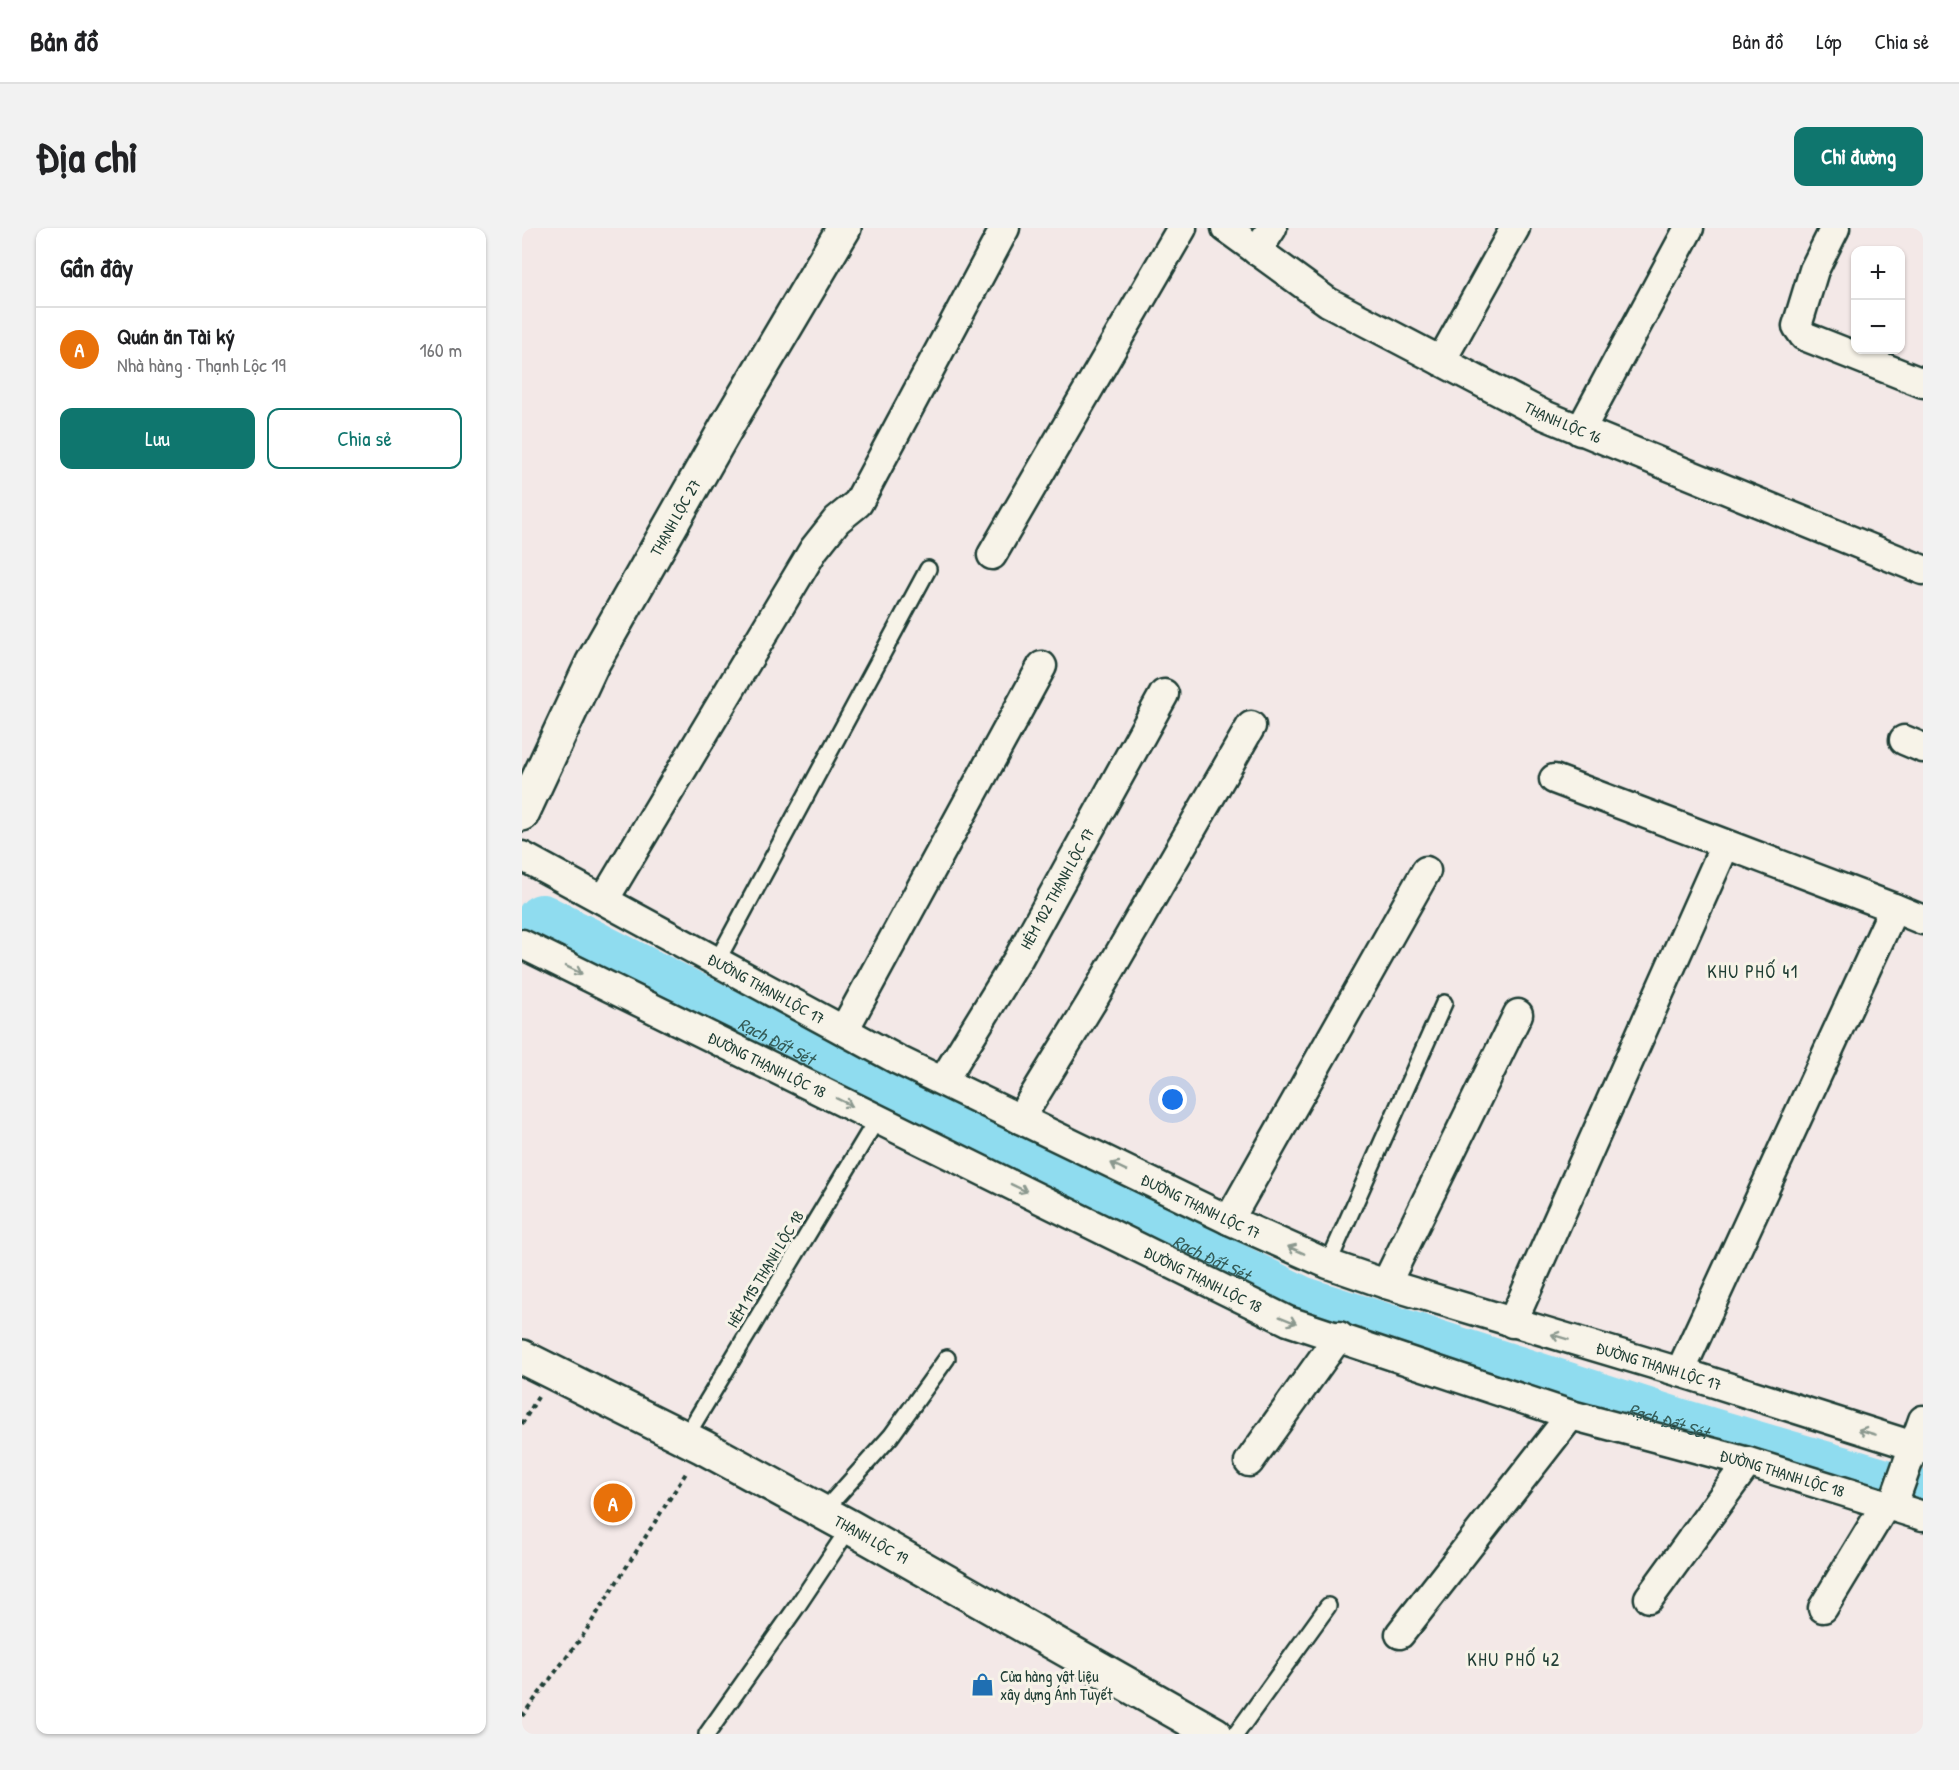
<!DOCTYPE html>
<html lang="vi">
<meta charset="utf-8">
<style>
:root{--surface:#fff;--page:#f2f2f2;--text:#202124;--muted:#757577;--line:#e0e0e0;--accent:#0f766e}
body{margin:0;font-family:"Patrick Hand",sans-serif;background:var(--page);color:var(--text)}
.controls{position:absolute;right:18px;top:18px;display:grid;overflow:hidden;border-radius:12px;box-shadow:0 2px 4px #0004}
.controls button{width:54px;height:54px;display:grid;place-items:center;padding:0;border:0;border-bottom:2px solid var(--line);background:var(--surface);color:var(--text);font:30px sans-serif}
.you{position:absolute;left:651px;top:872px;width:21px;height:21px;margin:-15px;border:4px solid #fff;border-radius:50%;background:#1a73e8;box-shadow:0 0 0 9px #1a73e833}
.badge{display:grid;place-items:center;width:39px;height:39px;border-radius:50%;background:var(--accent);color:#fff;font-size:20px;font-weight:700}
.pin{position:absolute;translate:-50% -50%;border:3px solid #fff;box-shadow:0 2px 6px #0006}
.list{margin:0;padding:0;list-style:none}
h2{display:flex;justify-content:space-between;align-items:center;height:78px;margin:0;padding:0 24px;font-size:26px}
h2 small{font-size:20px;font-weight:400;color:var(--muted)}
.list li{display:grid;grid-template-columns:39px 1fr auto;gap:18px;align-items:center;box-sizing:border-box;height:84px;padding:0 24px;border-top:2px solid var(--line)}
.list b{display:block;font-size:22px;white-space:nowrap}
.list p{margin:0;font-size:20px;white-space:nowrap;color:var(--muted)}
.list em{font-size:20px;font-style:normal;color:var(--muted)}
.actions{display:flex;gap:12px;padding:18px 24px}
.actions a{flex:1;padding:14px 0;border:2px solid var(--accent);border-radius:12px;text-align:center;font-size:21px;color:var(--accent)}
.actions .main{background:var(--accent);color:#fff}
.map{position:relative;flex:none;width:1401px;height:1506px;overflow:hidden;border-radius:12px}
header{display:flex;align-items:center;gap:36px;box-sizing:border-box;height:84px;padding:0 30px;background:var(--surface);border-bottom:2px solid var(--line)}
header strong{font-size:28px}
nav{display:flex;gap:33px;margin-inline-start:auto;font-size:21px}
.intro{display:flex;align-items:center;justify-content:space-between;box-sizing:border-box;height:144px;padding:0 36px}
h1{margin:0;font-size:42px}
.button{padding:15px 27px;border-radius:12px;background:var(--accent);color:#fff;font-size:21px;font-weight:700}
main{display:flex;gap:36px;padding:0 36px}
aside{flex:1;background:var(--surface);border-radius:12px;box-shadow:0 2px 4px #0004}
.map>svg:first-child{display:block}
</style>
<header>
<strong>Bản đồ</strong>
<nav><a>Bản đồ</a><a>Lớp</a><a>Chia sẻ</a></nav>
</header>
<div class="intro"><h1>Địa chỉ</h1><a class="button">Chỉ đường</a></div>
<main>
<aside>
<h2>Gần đây<small></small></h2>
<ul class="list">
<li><span class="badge" style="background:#e8710a">A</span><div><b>Quán ăn Tài ký</b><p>Nhà hàng · Thạnh Lộc 19</p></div><em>160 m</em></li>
</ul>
<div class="actions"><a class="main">Lưu</a><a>Chia sẻ</a></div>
</aside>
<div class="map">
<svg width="1401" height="1506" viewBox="0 0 1401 1506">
<rect width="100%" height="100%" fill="#f3e8e7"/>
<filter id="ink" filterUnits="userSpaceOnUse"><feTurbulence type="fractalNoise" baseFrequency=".0167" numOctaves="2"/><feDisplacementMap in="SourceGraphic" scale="12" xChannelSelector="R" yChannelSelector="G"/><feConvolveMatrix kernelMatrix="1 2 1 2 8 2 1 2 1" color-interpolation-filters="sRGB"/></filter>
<g filter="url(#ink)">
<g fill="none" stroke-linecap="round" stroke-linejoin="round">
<path stroke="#8fdcef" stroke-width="52" id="s1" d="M20 692 302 837 779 1074 1159 1197 1401 1268"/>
<defs>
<g id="service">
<polyline points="195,733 406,341"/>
<polyline points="806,1036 922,775"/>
<polyline points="163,1210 355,891"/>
<polyline points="300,1285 369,1208 425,1130"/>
<polyline points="185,1506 276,1377 328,1299"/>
<polyline points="714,1506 806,1378"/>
</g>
<g id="minor">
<path id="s2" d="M704 0 806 74 1022 187 1401 342"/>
<polyline points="1313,0 1292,42 1275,98 1282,108 1401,155"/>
<polyline points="735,23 750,0"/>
<polyline points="919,133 993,0"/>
<polyline points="1058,203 1167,0"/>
<polyline points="470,327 660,0"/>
<polyline points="1382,512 1401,520"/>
<polyline points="1032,551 1372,680 1158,1144"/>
<path id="s3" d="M0 628 376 832 707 992 806 1036 864 1056 1158 1144 1401 1221"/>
<polyline points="82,672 292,321 315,292 336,275 483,0"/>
<polyline points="1372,680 1401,692"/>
<path id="s4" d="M0 716 766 1093 1049 1187 1226 1234 1401 1288"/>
<polyline points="322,802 520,438"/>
<path id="s5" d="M421 853 496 731 642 466"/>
<polyline points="498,891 569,775 729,498"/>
<polyline points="707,992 904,643"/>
<polyline points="864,1056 996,786"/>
<polyline points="990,1095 1203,617"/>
<polyline points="727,1234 817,1108"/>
<polyline points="1370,1279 1401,1192"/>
<polyline points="1127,1370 1226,1234"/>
<polyline points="1301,1380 1364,1276"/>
<polyline points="878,1406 1049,1187"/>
</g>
<g id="tertiary">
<path id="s6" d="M0 586 70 436 209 191 322 0"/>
<path id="s7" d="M0 1129 181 1219 328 1299 693 1506"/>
</g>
</defs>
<use href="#service" stroke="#1f3d34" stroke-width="20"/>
<use href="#minor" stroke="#1f3d34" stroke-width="33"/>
<use href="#tertiary" stroke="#1f3d34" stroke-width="38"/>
<g stroke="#1f3d34" stroke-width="4" stroke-dasharray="4.5 4.5" stroke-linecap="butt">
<polyline points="0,1196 16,1169"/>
<polyline points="0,1488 60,1409 164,1245"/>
</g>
<use href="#service" stroke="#f7f3e8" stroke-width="15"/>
<use href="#minor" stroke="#f7f3e8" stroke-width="28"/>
<use href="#tertiary" stroke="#f7f3e8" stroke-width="33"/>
</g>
<defs><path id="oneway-shaft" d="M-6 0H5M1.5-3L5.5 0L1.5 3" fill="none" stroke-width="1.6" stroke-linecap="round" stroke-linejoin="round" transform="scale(1.5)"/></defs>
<g stroke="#8b988e">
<use href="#oneway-shaft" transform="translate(52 742) rotate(26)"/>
<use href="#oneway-shaft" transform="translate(322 874) rotate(26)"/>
<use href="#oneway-shaft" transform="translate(597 939) rotate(-154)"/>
<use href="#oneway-shaft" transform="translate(497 960) rotate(26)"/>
<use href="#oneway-shaft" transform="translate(774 1022) rotate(-156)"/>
<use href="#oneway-shaft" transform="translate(766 1092) rotate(22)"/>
<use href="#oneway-shaft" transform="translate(1038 1109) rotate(-163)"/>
<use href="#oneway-shaft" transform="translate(1345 1204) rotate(-163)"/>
</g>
</g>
<defs>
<symbol id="shop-bare" viewBox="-9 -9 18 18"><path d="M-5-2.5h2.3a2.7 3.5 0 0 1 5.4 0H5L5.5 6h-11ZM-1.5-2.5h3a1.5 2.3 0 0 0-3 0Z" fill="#1f6fb2" stroke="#f7f3e8" stroke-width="2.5" paint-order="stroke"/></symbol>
</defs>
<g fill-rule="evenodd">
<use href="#shop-bare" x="444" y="1440" width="33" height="33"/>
</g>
<g text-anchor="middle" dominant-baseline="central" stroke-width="6" stroke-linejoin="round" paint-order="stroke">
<g font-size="16" fill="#1f3d34" stroke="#f7f3e8">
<text stroke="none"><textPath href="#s2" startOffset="390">THẠNH LỘC 16</textPath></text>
<text stroke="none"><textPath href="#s6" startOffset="334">THẠNH LỘC 27</textPath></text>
<text stroke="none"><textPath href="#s5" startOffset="224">HẺM 102 THẠNH LỘC 17</textPath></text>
<text stroke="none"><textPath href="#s3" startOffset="278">ĐƯỜNG THẠNH LỘC 17</textPath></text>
<text stroke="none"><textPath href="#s4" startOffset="273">ĐƯỜNG THẠNH LỘC 18</textPath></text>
<text stroke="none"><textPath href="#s3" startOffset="764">ĐƯỜNG THẠNH LỘC 17</textPath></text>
<text transform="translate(243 1041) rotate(-59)">HẺM 115 THẠNH LỘC 18</text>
<text stroke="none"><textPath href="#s4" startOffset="759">ĐƯỜNG THẠNH LỘC 18</textPath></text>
<text stroke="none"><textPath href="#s3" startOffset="1250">ĐƯỜNG THẠNH LỘC 17</textPath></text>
<text stroke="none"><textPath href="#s4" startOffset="1371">ĐƯỜNG THẠNH LỘC 18</textPath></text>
<text stroke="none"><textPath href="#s7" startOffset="394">THẠNH LỘC 19</textPath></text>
</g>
<g font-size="16" fill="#1f3d34" stroke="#f7f3e8" text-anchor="start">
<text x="478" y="1448">Cửa hàng vật liệu<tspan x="478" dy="18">xây dựng Ánh Tuyết</tspan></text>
</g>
<g font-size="18" letter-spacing="1.5" fill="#1f3d34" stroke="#f7f3e8">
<text x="1231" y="743">KHU PHỐ 41</text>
<text x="992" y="1431">KHU PHỐ 42</text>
</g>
<g font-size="18" font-style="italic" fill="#355d59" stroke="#f7f3e8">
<text stroke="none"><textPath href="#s1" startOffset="264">Rạch Đất Sét</textPath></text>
<text stroke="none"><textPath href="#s1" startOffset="750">Rạch Đất Sét</textPath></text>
<text stroke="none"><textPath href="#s1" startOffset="1236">Rạch Đất Sét</textPath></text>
</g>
</g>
</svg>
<div class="controls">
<button>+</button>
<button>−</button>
</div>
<div class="you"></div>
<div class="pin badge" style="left:91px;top:1275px;background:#e8710a">A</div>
</div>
</main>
